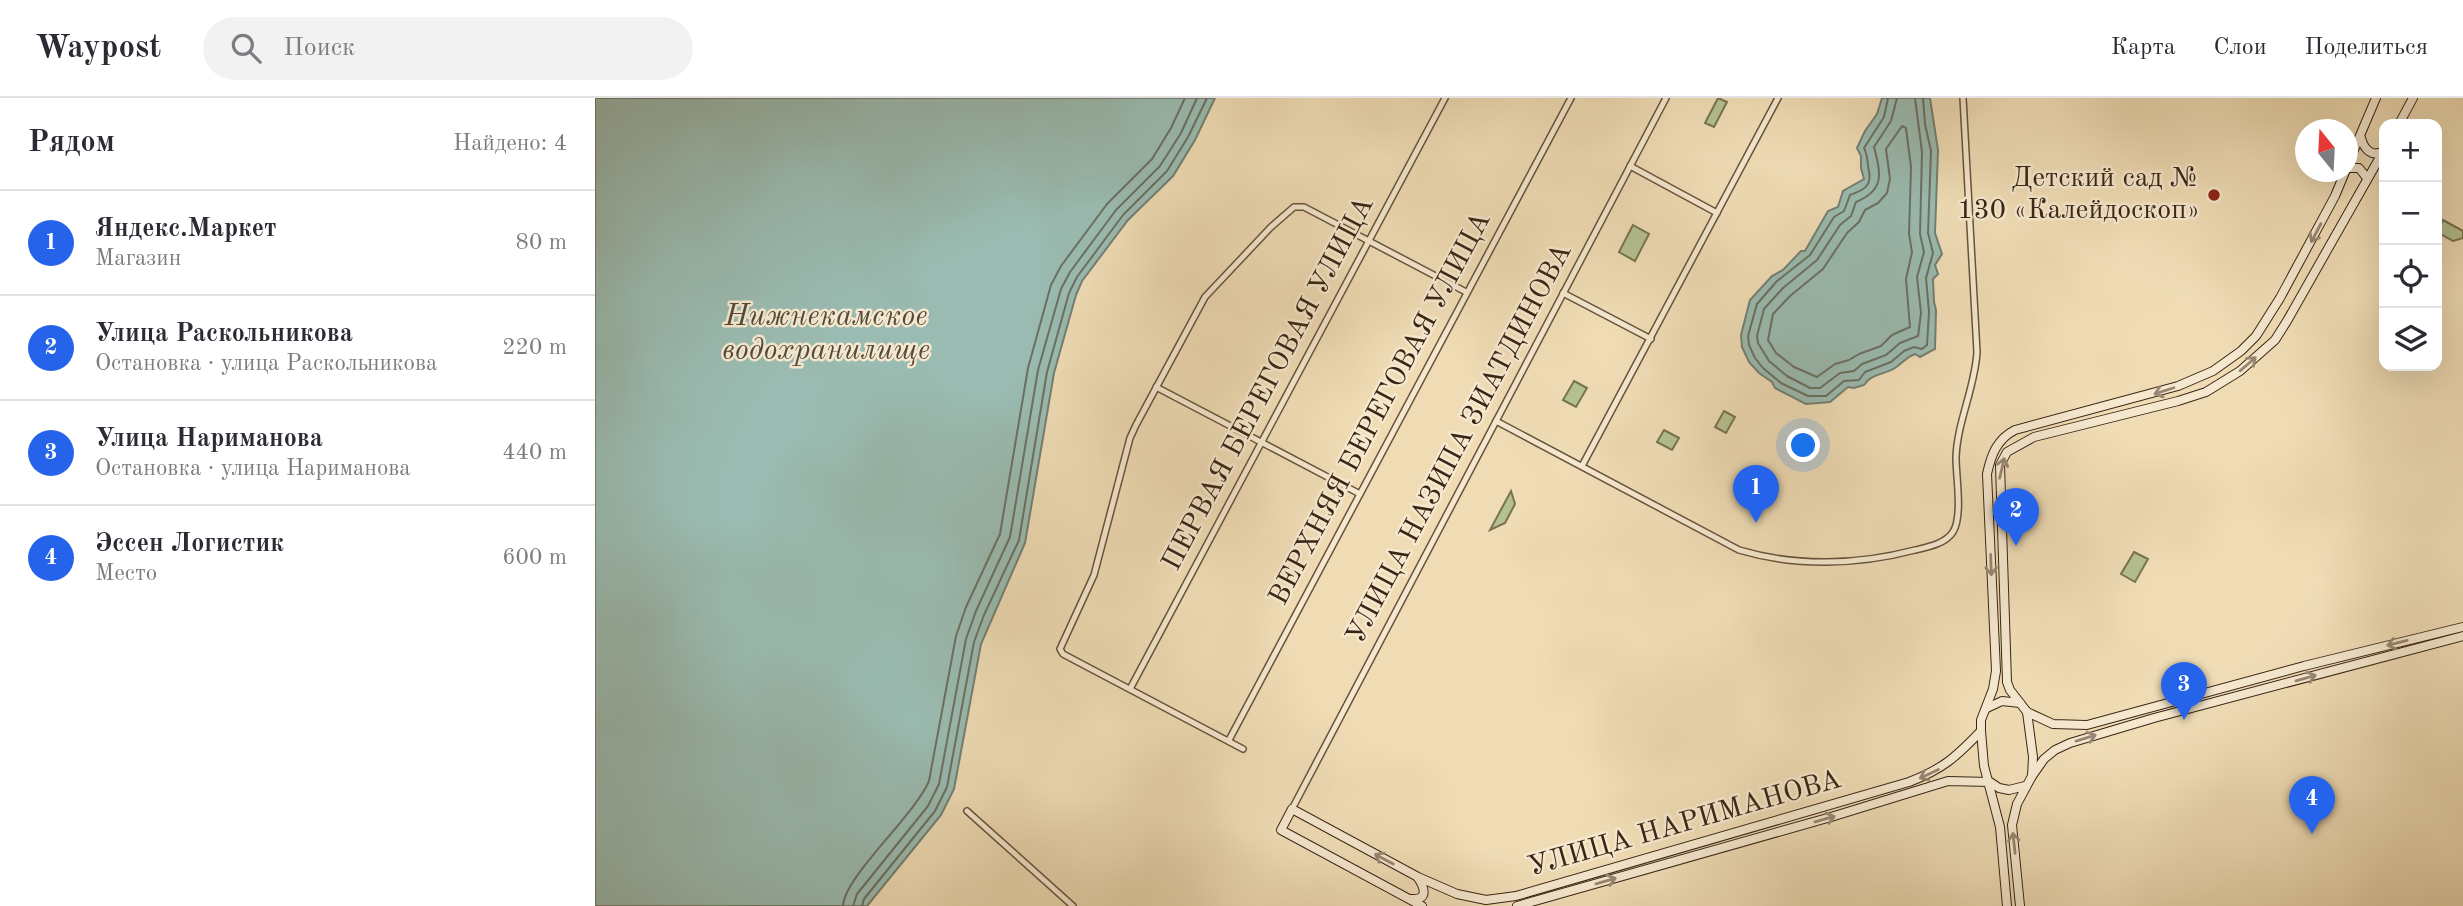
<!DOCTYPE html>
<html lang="ru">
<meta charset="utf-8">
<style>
:root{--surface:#fff;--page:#f2f2f3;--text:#2b2b33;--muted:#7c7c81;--line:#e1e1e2;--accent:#2563eb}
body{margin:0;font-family:"Old Standard TT",serif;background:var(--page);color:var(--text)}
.controls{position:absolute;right:21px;top:21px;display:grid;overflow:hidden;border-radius:14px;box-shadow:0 7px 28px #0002}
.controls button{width:63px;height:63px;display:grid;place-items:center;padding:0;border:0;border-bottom:2px solid var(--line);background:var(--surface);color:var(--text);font:35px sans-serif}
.compass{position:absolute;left:1700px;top:21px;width:63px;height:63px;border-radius:50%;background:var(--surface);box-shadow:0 7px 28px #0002;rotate:342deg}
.you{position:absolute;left:1209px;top:348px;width:24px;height:24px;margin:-18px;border:5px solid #fff;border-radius:50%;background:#1a73e8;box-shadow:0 0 0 10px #1a73e833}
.badge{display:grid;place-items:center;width:46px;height:46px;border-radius:50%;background:var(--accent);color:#fff;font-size:23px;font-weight:700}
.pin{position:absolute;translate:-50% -58px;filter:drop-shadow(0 2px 4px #0008)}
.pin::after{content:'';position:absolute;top:37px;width:24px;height:21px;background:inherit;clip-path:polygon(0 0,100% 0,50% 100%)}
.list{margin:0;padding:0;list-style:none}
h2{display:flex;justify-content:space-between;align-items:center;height:91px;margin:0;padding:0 28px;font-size:30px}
h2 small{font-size:23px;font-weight:400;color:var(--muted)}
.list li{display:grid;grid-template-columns:46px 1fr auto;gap:21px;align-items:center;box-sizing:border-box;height:105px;padding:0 28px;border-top:2px solid var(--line)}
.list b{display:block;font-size:26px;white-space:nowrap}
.list p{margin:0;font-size:23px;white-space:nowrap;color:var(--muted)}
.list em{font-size:23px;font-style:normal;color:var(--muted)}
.icon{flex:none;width:38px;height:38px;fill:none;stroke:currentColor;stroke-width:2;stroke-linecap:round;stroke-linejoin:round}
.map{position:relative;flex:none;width:1868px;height:808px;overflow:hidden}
header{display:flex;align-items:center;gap:42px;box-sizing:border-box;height:98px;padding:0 35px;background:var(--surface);border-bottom:2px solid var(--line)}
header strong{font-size:33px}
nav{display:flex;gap:38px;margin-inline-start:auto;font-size:24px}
.search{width:490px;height:63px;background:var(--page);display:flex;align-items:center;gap:18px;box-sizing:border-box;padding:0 24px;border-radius:38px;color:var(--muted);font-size:26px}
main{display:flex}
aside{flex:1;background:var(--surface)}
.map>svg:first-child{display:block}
</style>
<header>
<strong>Waypost</strong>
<div class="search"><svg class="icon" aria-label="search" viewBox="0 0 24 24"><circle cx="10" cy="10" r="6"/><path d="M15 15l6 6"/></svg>Поиск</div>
<nav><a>Карта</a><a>Слои</a><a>Поделиться</a></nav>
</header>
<main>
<aside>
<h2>Рядом<small>Найдено: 4</small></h2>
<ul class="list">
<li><span class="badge">1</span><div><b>Яндекс.Маркет</b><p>Магазин</p></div><em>80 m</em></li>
<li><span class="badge">2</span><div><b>Улица Раскольникова</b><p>Остановка · улица Раскольникова</p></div><em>220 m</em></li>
<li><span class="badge">3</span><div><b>Улица Нариманова</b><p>Остановка · улица Нариманова</p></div><em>440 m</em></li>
<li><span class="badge">4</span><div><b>Эссен Логистик</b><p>Место</p></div><em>600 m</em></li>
</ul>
</aside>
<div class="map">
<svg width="1868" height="808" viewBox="0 0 1868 808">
<rect width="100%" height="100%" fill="#efdcb5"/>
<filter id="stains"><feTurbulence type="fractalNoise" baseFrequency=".00286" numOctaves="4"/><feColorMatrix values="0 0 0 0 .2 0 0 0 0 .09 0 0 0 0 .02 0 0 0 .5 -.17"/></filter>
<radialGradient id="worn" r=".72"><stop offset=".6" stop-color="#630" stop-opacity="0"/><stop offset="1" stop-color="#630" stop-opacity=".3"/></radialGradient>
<g fill="#b5c190" stroke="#787352" stroke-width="2">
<polygon points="1123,0 1132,4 1119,29 1110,25"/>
<polygon points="1848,122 1868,133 1868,140 1858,143 1842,134"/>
<polygon points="1038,127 1054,136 1040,163 1024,154"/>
<polygon points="979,283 992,290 981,309 968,302"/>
<polygon points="1129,313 1140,319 1131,335 1120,329"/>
<polygon points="1069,332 1084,340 1077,352 1062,344"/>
<polygon points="916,393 920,406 910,425 895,432"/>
<polygon points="1539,454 1553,461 1540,484 1526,476"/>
</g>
<g fill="#9abbb1" stroke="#747f72" stroke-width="2">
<polygon points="0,0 620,0 600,42 578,78 533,122 487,183 481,197 459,275 430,445 386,546 359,691 346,717 272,808 0,808"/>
<path d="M1287 0H1335L1343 52 1340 135 1347 156 1340 167 1343 176 1338 181 1339 204 1341 212 1340 251 1325 259 1320 256C1311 259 1308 265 1300 270 1289 277 1277 275 1269 287L1259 290 1253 289 1235 304 1211 306 1180 290 1177 284 1164 275 1154 264 1147 249 1146 237 1155 202 1177 178 1188 172 1206 153H1210L1233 113 1243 109 1248 93 1269 81 1266 70V58L1262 50 1270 33 1282 16Z"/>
</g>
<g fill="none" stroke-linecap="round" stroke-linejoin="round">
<g stroke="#6a7062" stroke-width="2">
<path d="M1293 0 1289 19 1269 50C1273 57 1272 65 1274 73 1277 89 1268 92 1255 97L1249 113 1239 119 1215 157 1182 183 1162 206 1153 238 1154 247 1160 260 1168 270 1186 285 1213 298H1231L1249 283 1264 282 1270 274 1296 264 1309 253 1319 249 1327 251 1332 247 1334 214 1331 180 1338 155 1333 135 1336 53 1330 26 1328 0"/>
<path d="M1302 0 1296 23 1279 49C1286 76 1290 92 1261 104L1256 118 1245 127 1222 162 1188 190 1169 211 1162 238 1163 245 1174 263 1192 278 1215 290H1225L1245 275 1259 273 1267 266 1291 257 1305 245 1323 238 1326 215 1322 179 1329 154 1325 136 1327 54 1320 0"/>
<polygon points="1307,28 1311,30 1316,69 1314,136 1317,154 1311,181 1315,229 1297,237 1286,248 1264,256 1254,262 1240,266 1222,279 1199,269 1181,255 1173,242 1178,216 1195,198 1228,171 1252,135 1264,124 1270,112 1283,105 1292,95 1295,81 1291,51"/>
<path d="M248 808C249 779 319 718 334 683L361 538 371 509 405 436 433 270 456 187 466 168 512 106 557 61 576 30 590 0"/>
<polyline points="258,808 262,796 333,708 344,686 371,541 381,513 415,439 443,272 466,191 475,174 521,112 565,68 586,35 602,0"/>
<polyline points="267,808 269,801 340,713 352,689 379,544 389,517 424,442 452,274 474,195 482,179 528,117 572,73 593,39 612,0"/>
</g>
<defs>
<g id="street">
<polyline points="1035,68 1122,115"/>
<polyline points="968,195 1056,241"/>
<polyline points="561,289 765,396"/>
<path d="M901 323 1144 452C1201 469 1263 467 1320 452 1333 449 1350 446 1358 434 1368 418 1361 379 1361 360 1362 324 1380 290 1382 254L1368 0"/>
<polyline points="987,368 1183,0"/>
<polyline points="535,591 850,0"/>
<polyline points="634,642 976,0"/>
<polyline points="648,651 468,556 465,551 499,477 535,340 541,327 610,199 676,129 699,109 709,109 871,194"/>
<polyline points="697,711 1071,0"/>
<polyline points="372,713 478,808"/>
</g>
<g id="secondary">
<polyline points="1804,26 1818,0"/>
<path d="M1766 40C1769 51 1777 60 1788 53"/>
<polyline points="1752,68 1781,0"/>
<polyline points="1752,70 1764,70 1772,80"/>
<polyline points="1392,610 1407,603 1425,605"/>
<polyline points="1432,614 1458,626 1492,627 1709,568 1868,529"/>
<polyline points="1437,678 1449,661 1460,652 1475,645 1559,620 1868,538"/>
<path d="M817 801C833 802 830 790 823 780"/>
<path d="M827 808 686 732 697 711 823 779 862 796 891 802 921 798 1314 684C1348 671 1361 659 1386 633"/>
<polyline points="922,808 1236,719 1353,683 1395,684 1404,690 1414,692 1430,688"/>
<path d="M1412 808 1405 729 1389 668 1386 633V622L1398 591 1401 573 1392 376C1396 357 1402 341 1420 332L1583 288 1618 273 1646 253 1661 238 1685 200 1740 98 1750 74"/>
<polyline points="1425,808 1417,727 1422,706 1437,678 1438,659 1432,614 1415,592 1412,584 1405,367 1412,354 1439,339 1583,303 1611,294 1645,273 1680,242 1692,223 1789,52"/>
</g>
</defs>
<use href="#street" stroke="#67533c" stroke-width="8"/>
<use href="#secondary" stroke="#3a2514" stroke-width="10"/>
<use href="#street" stroke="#f5e8cf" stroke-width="5"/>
<use href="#secondary" stroke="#f5e8cf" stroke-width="8"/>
</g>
<defs><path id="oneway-shaft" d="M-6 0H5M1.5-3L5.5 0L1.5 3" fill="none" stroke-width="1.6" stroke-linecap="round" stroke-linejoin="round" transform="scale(1.75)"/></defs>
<g stroke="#988672">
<use href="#oneway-shaft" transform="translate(1721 135) rotate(118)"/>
<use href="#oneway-shaft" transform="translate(1653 266) rotate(-41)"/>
<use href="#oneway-shaft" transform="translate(1569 293) rotate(162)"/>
<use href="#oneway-shaft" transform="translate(1407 370) rotate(-77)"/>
<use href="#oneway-shaft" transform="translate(1396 467) rotate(88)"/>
<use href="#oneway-shaft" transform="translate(1802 545) rotate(166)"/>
<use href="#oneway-shaft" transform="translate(1711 580) rotate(-16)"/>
<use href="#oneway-shaft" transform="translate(1491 640) rotate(-17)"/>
<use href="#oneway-shaft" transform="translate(1334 676) rotate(155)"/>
<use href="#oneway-shaft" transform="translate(1230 721) rotate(-16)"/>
<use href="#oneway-shaft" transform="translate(1419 745) rotate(-96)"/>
<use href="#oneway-shaft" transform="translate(789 761) rotate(-152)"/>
<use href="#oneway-shaft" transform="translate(1011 783) rotate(-16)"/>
</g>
<circle fill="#8f2418" stroke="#f5e8cf" stroke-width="2.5" cx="1619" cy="97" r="7"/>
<g text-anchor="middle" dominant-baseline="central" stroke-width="5" stroke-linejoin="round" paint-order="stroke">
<g font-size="28" fill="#3a2514" stroke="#f5e8cf" text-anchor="end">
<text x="1605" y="81">Детский сад №<tspan x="1605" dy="32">130 «Калейдоскоп»</tspan></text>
</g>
<g font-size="28" fill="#3a2514" stroke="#f5e8cf">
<text transform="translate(674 286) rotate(-62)">ПЕРВАЯ БЕРЕГОВАЯ УЛИЦА</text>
<text transform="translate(786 311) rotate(-62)">ВЕРХНЯЯ БЕРЕГОВАЯ УЛИЦА</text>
<text transform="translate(865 346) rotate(-62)">УЛИЦА НАЗИПА ЗИАТДИНОВА</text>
<text transform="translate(1090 726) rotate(-16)">УЛИЦА НАРИМАНОВА</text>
</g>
<g font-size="30" font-style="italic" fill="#524a3b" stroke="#f5e8cf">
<text x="231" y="219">Нижнекамское<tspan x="231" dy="34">водохранилище</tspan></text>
</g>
</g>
<rect width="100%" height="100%" filter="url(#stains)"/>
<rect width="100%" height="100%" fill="url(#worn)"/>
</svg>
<div class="controls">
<button>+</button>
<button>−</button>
<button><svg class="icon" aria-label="locate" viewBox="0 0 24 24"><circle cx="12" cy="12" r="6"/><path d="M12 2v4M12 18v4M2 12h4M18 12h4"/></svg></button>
<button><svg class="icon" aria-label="layers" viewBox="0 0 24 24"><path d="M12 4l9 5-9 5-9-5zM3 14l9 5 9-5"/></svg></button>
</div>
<svg class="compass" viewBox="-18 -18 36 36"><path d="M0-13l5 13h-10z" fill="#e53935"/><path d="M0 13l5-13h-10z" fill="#7c7c81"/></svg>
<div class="you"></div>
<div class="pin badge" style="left:1161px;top:425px">1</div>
<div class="pin badge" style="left:1421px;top:448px">2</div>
<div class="pin badge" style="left:1589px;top:622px">3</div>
<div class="pin badge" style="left:1717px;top:736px">4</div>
</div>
</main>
